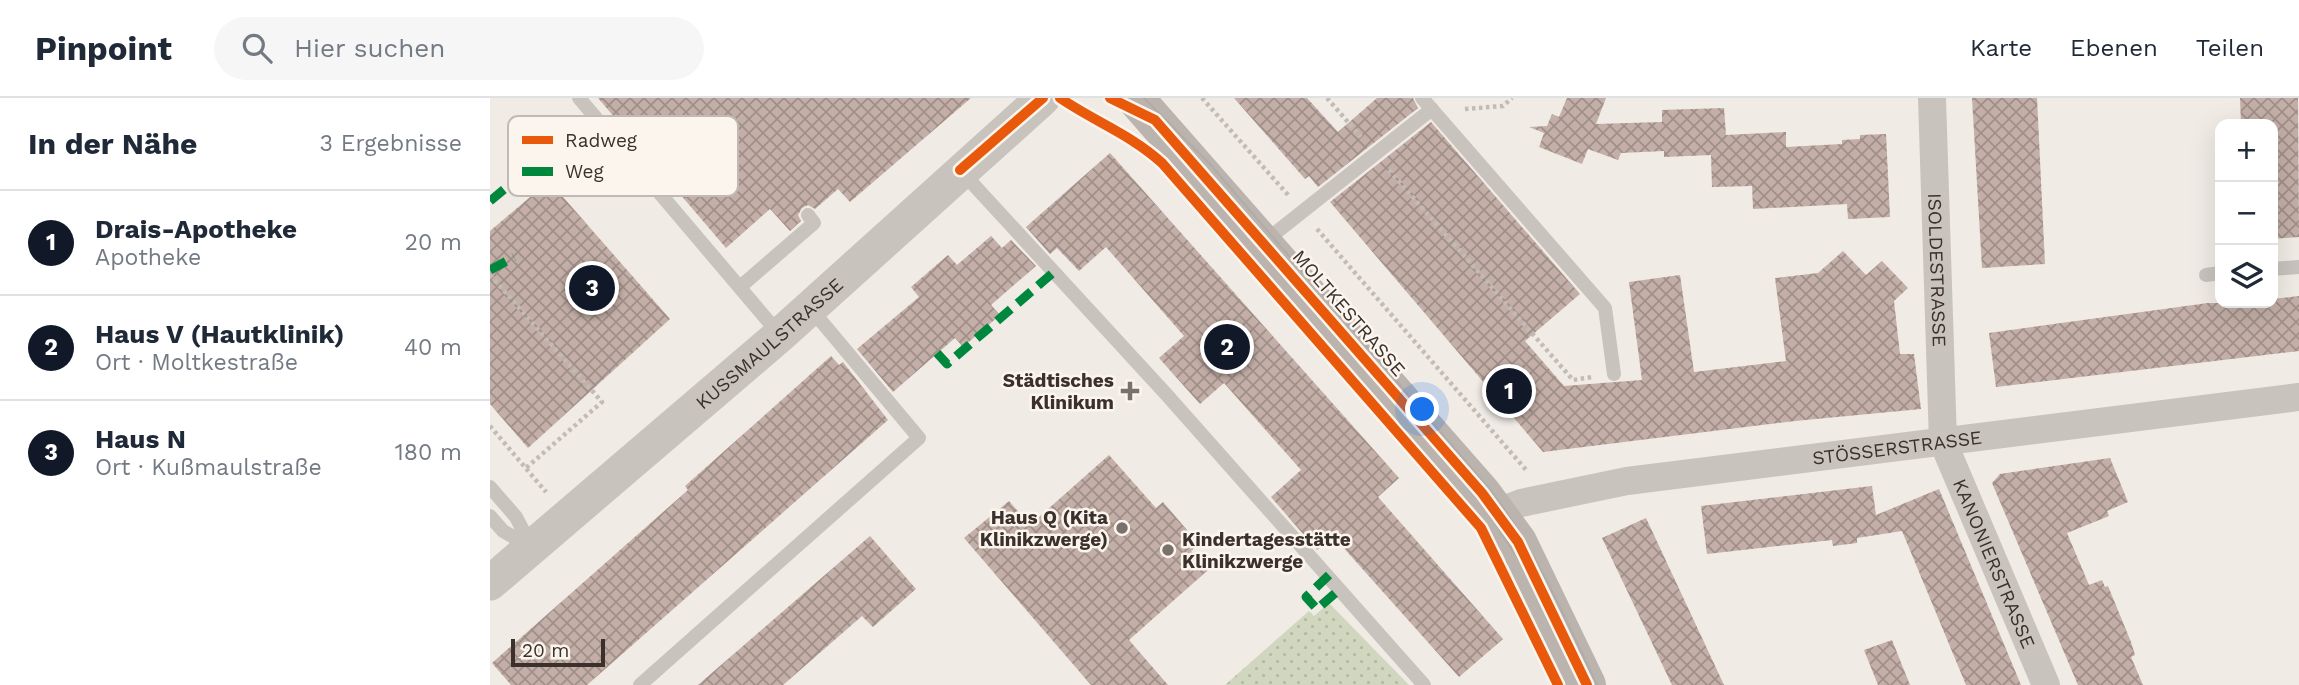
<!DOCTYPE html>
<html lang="de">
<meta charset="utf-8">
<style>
:root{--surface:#fff;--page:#f6f6f7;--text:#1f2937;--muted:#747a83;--line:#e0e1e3;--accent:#111827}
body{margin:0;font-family:"Work Sans",sans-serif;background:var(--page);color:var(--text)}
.controls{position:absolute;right:21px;top:21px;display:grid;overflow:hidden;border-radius:14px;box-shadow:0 7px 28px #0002}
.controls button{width:63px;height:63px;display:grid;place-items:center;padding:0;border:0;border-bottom:2px solid var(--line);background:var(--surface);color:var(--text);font:35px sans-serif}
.scale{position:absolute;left:21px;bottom:18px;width:94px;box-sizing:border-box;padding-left:7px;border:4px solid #3b302b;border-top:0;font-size:19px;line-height:24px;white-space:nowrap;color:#3b302b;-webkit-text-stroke:5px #fbf5ee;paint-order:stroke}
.you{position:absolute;left:933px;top:312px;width:24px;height:24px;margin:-18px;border:5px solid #fff;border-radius:50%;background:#1a73e8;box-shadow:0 0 0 10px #1a73e833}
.badge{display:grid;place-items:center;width:46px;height:46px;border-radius:50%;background:var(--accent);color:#fff;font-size:23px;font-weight:700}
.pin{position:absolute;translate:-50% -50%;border:4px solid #fff;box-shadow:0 2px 7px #0006}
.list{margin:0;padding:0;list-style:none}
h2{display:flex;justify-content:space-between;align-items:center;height:91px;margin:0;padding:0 28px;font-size:30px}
h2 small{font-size:23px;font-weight:400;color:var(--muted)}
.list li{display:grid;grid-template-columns:46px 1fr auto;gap:21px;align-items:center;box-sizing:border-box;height:105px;padding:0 28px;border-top:2px solid var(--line)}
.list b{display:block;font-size:26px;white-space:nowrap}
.list p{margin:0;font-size:23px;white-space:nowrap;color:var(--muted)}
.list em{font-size:23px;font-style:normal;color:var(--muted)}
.icon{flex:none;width:38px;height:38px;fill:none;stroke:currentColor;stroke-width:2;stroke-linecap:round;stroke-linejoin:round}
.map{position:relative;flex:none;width:1809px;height:587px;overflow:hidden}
header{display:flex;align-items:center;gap:42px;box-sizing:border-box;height:98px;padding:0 35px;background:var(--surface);border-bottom:2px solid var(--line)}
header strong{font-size:33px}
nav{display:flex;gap:38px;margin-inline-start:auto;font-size:24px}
.search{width:490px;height:63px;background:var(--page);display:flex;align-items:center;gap:18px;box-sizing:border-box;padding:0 24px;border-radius:38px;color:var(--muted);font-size:26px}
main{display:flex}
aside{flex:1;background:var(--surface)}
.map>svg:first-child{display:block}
</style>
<header>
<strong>Pinpoint</strong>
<div class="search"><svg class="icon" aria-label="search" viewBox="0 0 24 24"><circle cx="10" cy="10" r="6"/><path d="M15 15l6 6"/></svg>Hier suchen</div>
<nav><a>Karte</a><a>Ebenen</a><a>Teilen</a></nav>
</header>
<main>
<aside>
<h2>In der Nähe<small>3 Ergebnisse</small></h2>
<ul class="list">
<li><span class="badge">1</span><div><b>Drais-Apotheke</b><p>Apotheke</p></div><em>20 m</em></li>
<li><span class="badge">2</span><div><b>Haus V (Hautklinik)</b><p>Ort · Moltkestraße</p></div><em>40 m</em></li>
<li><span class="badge">3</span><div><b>Haus N</b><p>Ort · Kußmaulstraße</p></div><em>180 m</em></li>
</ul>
</aside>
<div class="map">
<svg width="1809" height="587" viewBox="0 0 1809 587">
<defs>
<pattern id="grass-tufts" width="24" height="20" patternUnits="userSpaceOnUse" patternTransform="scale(1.75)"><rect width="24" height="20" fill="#d1d6bf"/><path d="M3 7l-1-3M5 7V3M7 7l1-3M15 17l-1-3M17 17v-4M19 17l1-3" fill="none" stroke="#b4b8a4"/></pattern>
<pattern id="park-dots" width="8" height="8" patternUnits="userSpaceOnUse" patternTransform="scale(1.75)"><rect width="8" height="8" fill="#d1d6bf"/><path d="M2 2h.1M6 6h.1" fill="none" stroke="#b4b8a4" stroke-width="1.8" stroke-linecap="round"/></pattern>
<pattern id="building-cross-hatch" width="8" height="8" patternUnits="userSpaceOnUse" patternTransform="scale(1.75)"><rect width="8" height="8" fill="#c3afa7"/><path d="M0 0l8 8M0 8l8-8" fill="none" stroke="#a08f88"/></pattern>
</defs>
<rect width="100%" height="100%" fill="#f0ebe5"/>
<polygon fill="url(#grass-tufts)" points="663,47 999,426 1078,587 1071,587 995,430 660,49"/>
<polygon fill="url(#park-dots)" points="839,505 919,587 735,587 819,513 824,518"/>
<g fill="url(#building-cross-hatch)">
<polygon points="108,0 481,0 360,104 348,91 325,111 318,107 312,110 308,117 311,123 300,133 280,111 236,150"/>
<polygon points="744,0 817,0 848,34 887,0 923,0 928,10 828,89 819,78 815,81"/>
<polygon points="1077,0 1116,0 1106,26 1172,24 1172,12 1234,10 1236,37 1296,34 1296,49 1352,46 1352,42 1370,41 1370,37 1396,36 1400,119 1358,121 1357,106 1263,111 1262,88 1222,89 1221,57 1174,59 1174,53 1131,55 1128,62 1098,51 1092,66 1049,49 1054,35 1039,29 1057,28 1062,16 1069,19"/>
<polygon points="1482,0 1547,0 1555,166 1492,170"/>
<polygon points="1750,0 1808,0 1809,139 1783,141 1783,26 1751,26"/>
<polygon points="941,24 1090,196 1035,243 1074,288 1152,282 1139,184 1190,177 1204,274 1296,263 1285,180 1328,175 1353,153 1376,177 1392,163 1418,190 1404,203 1410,256 1424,256 1431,311 1305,323 1053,354 840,104"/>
<polygon points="620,55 909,380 888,399 1013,541 969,579 843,438 827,452 781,399 811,372 734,285 710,306 669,260 694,238 616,149 589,173 567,150 560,156 536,129"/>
<polygon points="59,83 180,221 38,350 0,306 0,133"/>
<polygon points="501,138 512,150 521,142 546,168 501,207 510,217 473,249 465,240 403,294 367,251 429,199 421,189 458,157 467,167"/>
<polygon points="1809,198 1809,253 1506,289 1499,235 1718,205 1783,205 1783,201"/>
<polygon points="341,258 349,267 353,264 398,322 97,587 21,587 2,565 198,392 195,388"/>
<polygon points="619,357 666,410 673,404 709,446 701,453 718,472 639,542 678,587 601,587 474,440 519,403 540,427"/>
<polygon points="1620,360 1638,404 1617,413 1619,418 1577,435 1599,487 1612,482 1615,489 1618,488 1641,544 1645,557 1641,559 1653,587 1588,587 1502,385 1510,376"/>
<polygon points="1382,388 1386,417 1449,391 1531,587 1476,587 1412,433 1367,440 1367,445 1343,448 1342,442 1217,456 1211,408"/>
<polygon points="1156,420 1234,587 1182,587 1112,440"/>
<polygon points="380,438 426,491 383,529 372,518 293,587 208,587"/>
<polygon points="1402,542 1420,587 1388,587 1374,552"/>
</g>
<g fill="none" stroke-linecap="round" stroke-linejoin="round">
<g stroke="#c2bbb6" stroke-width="4.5" stroke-dasharray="3.5 3.5" stroke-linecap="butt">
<polyline points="712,0 799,98"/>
<polyline points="837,0 871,39"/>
<polyline points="975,11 1013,8 1022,0"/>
<polyline points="899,72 1083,282 1103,279"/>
<polyline points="827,131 1037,373"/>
<polyline points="0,177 112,304 36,370"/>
<polyline points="0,328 56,394"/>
</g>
<g stroke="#c9c3be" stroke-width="14">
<polyline points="89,0 290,237"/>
<polyline points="932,0 1115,210 1124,276"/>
<polyline points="471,73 676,296 934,587"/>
<polyline points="774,144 942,11"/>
<polyline points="1783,171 1809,169"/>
<polyline points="1716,177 1730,175"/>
<polyline points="250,189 324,125 318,117"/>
<polyline points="0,389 26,419 41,448"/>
<polyline points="0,418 13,433 41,449"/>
<polyline points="150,587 429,340 321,211"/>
</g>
<g stroke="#c9c3be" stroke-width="28">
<path id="s1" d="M1442 0 1453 344 1556 587"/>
<path id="s2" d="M1007 414 1031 405 1137 383 1809 299"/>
</g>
<path stroke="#c9c3be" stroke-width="35" id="s3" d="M0 485 290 237 553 0"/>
<polyline stroke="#bab3ae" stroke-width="38" points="645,0 992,395 1028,444 1097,587"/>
<g stroke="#b1aca8" stroke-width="2">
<polyline points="632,0 704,71 991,404 1034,470 1090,587"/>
<path d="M654 0 719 65 1001 393C1046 452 1075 520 1107 587"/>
</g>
<g stroke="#00873e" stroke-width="9" stroke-dasharray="18 9" stroke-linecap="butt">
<polyline points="0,103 104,17"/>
<polyline points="0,172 24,159"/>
<polyline points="447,255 457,266 565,173"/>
<polyline points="839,477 816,499 827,511 851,490"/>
</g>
<defs>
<g id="cycleway">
<path d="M570 0C605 24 640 36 672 65L991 430 1068 587"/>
<polyline points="620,0 665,22 992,395 1028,444 1097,587"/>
<polyline points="470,72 553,0"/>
</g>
</defs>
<use href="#cycleway" stroke="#fbf5ee" stroke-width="15"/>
<use href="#cycleway" stroke="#e8590c" stroke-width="10"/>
</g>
<g fill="#7a716c" stroke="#fbf5ee" stroke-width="2.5">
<path d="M636.5 282.5h7v7h7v7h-7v7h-7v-7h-7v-7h7z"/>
<circle cx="632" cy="430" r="7"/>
<circle cx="678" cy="452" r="7"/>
</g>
<g text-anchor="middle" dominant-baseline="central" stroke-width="5" stroke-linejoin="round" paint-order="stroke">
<g font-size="19" fill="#3b302b" stroke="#fbf5ee">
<text stroke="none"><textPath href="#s1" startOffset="172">ISOLDESTRASSE</textPath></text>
<text transform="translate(859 215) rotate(49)">MOLTKESTRASSE</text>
<text stroke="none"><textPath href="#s3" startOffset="368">KUSSMAULSTRASSE</textPath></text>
<text stroke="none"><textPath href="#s2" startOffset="406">STÖSSERSTRASSE</textPath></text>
<text stroke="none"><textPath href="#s1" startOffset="476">KANONIERSTRASSE</textPath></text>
</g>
<g font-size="19" font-weight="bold" fill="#3b302b" stroke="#fbf5ee" text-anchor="end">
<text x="624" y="282">Städtisches<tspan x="624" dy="22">Klinikum</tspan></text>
<text x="618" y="419">Haus Q (Kita<tspan x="618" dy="22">Klinikzwerge)</tspan></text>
<text x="692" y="441" text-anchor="start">Kindertagesstätte<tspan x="692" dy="22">Klinikzwerge</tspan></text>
</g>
</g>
<rect x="18" y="18" width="230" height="80" rx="10" fill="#fbf5ee" stroke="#c1bab4" stroke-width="2"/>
<rect x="32" y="38" width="31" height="8" fill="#e8590c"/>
<rect x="32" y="69" width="31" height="9" fill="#00873e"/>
<g font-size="19" fill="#3b302b">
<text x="75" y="49">Radweg</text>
<text x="75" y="80">Weg</text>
</g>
</svg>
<div class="controls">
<button>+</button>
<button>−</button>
<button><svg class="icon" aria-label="layers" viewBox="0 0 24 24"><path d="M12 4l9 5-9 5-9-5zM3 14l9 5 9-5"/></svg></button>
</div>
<div class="scale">20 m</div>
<div class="you"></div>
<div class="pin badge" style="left:1019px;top:293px">1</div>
<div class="pin badge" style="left:737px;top:249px">2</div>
<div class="pin badge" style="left:102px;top:190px">3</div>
</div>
</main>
